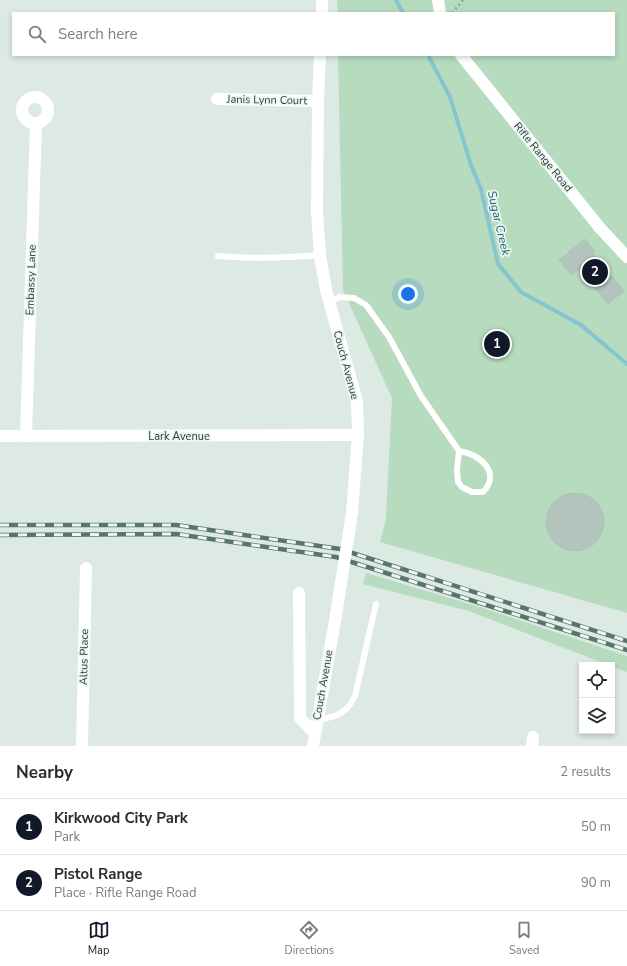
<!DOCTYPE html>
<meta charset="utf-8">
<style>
:root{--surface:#fff;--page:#f2f2f3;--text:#2b2b33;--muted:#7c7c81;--line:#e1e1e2;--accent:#111827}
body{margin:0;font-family:"Nunito Sans",sans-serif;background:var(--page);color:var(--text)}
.controls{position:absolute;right:12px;bottom:12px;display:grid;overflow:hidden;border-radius:0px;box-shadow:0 2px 6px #0003}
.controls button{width:36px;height:36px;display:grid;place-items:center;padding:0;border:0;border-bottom:1px solid var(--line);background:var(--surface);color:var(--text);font:20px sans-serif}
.you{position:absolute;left:408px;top:294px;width:14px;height:14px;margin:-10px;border:3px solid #fff;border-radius:50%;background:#1a73e8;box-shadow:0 0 0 6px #1a73e833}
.badge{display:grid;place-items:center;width:26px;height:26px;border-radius:50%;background:var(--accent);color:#fff;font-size:13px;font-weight:700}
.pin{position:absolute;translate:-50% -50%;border:2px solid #fff;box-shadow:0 1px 4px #0006}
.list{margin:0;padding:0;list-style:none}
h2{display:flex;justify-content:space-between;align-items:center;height:52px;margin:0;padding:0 16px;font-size:17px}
h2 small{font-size:13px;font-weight:400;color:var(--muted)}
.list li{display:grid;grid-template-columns:26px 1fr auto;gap:12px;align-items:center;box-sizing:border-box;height:56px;padding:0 16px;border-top:1px solid var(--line)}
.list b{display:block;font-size:15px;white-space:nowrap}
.list p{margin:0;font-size:13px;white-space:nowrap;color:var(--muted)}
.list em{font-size:13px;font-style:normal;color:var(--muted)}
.icon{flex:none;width:22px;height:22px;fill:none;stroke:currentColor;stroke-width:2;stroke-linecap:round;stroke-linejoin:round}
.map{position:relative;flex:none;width:627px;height:746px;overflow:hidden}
.search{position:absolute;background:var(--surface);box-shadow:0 2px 6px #0003;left:12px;right:12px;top:12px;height:44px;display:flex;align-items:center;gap:10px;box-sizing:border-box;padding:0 14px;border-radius:0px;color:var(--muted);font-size:15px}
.sheet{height:164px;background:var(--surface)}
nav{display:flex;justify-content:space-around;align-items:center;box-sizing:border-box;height:56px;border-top:1px solid var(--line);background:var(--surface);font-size:11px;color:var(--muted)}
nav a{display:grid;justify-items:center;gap:2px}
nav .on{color:var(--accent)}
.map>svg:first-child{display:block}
</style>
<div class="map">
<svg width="627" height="746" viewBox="0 0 627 746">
<rect width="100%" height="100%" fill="#dde9e3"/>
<g fill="#b6dbbf">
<polygon points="337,0 627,0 627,613 380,542 386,519 392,398 343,290 338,55 614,55 614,13 338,13"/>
<polygon points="366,573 483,608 627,656 627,672 612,666 612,665 608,665 469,611 363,584"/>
</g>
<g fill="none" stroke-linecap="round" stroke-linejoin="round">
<g stroke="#84c5cf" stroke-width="4">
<polyline points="396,0 403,13"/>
<polyline points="428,55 450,97 471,165 481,189 498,264 521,292 581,325 627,364"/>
</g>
</g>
<g fill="#b3c4bc" stroke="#b0c2ba">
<polygon points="585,239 595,252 593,254 624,291 608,304 579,269 571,275 559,260"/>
<circle cx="575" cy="522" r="29"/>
</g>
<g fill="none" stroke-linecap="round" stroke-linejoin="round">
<polyline stroke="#7ead9d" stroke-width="2.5" stroke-dasharray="2 3" stroke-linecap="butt" points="452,13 463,0"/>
<g stroke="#fff" stroke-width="6">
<path d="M218 256C252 259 285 258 320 255"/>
<path d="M329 303 339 297 354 298 366 305 389 337 421 396 459 451 457 470 458 482 462 487 472 492H483C502 473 479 453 459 451"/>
<path d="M317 720C335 717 347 714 355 696L376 604"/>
</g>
<g stroke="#fff" stroke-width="12">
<polyline points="438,0 440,13"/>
<polyline points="461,55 600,228 627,257"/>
<circle cx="35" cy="110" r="13"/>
<polyline points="217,99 318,101"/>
<polyline points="0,436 358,435"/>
<polyline points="26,436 36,123"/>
<polyline points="299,593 300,718 315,734"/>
<polyline points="82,746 86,568"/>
<polyline points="532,746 533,737"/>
</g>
<g stroke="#fff" stroke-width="12">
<polyline points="322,13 322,0"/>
<polyline points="320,55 318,101 317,212 320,255 326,290 357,401 358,435 352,513"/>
<polyline points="313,746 336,615"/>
</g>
<defs>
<g id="rail">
<polyline points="0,525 176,525 340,549 627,641"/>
<polyline points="0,535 176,534 336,557 627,650"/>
</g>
</defs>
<use href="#rail" stroke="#59746c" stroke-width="4.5"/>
<use href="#rail" stroke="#edf6f1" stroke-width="3" stroke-dasharray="9" stroke-linecap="butt"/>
<polyline stroke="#fff" stroke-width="12" points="336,615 352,513"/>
</g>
<g text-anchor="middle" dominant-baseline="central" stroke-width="3.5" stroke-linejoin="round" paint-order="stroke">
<g font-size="11" fill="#1f3831" stroke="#edf6f1">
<text transform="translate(267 100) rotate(1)">Janis Lynn Court</text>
<text transform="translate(543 157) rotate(51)">Rifle Range Road</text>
<text transform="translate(31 280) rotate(-88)">Embassy Lane</text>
<text transform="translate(346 365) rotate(75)">Couch Avenue</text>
<text x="179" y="436">Lark Avenue</text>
<text transform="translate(84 657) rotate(-89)">Altus Place</text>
<text transform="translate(323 685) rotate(-80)">Couch Avenue</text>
</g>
<g font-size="12" font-style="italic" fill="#1b6673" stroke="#edf6f1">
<text transform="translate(499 223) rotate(77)">Sugar Creek</text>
</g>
</g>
</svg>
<div class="controls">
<button><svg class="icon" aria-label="locate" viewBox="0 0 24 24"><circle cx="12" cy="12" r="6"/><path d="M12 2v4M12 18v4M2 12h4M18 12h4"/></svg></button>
<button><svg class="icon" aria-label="layers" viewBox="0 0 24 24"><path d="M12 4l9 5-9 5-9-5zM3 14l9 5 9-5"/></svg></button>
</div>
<div class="you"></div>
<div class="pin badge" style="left:497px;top:344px">1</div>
<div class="pin badge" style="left:595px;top:272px">2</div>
<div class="search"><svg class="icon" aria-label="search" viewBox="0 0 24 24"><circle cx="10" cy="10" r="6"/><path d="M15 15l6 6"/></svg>Search here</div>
</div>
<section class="sheet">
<h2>Nearby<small>2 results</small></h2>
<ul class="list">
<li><span class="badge">1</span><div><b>Kirkwood City Park</b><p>Park</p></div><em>50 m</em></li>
<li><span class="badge">2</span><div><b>Pistol Range</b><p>Place · Rifle Range Road</p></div><em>90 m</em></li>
</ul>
</section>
<nav>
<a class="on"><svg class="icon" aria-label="map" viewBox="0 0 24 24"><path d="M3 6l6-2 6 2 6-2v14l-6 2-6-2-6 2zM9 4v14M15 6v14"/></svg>Map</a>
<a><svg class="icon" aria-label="directions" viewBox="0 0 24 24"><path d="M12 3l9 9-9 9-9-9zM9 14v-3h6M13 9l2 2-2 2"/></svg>Directions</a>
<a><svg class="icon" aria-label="saved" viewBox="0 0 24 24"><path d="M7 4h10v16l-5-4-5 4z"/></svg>Saved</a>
</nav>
